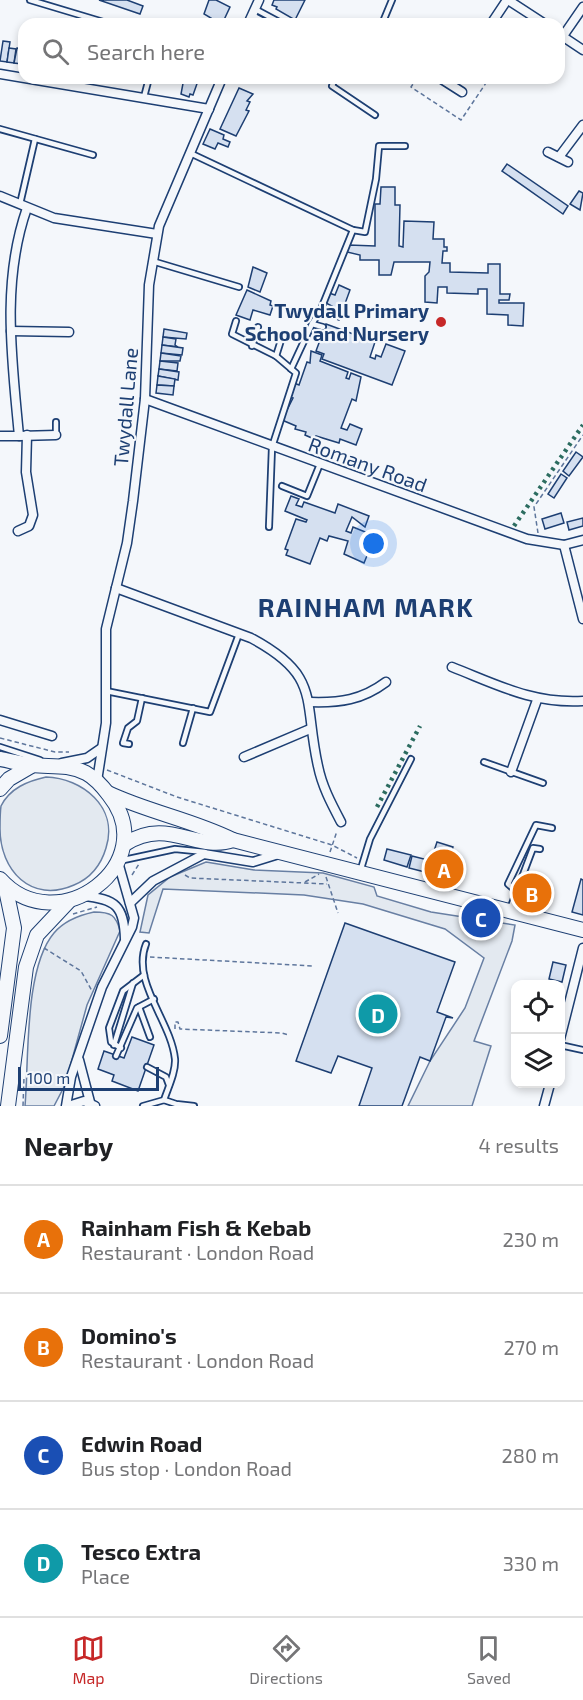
<!DOCTYPE html>
<meta charset="utf-8">
<style>
:root{--surface:#fff;--page:#f2f2f2;--text:#202124;--muted:#757577;--line:#e0e0e0;--accent:#c62828}
body{margin:0;font-family:"Exo 2",sans-serif;background:var(--page);color:var(--text)}
.controls{position:absolute;right:18px;bottom:18px;display:grid;overflow:hidden;border-radius:12px;box-shadow:0 3px 9px #0003}
.controls button{width:54px;height:54px;display:grid;place-items:center;padding:0;border:0;border-bottom:2px solid var(--line);background:var(--surface);color:var(--text);font:30px sans-serif}
.scale{position:absolute;left:18px;bottom:15px;width:141px;box-sizing:border-box;padding-left:6px;border:3px solid #1d3f73;border-top:0;font-size:16px;line-height:21px;white-space:nowrap;color:#1d3f73;-webkit-text-stroke:4px #f4f7fb;paint-order:stroke}
.you{position:absolute;left:374px;top:544px;width:21px;height:21px;margin:-15px;border:4px solid #fff;border-radius:50%;background:#1a73e8;box-shadow:0 0 0 9px #1a73e833}
.badge{display:grid;place-items:center;width:39px;height:39px;border-radius:50%;background:var(--accent);color:#fff;font-size:20px;font-weight:700}
.pin{position:absolute;translate:-50% -50%;border:3px solid #fff;box-shadow:0 2px 6px #0006}
.list{margin:0;padding:0;list-style:none}
h2{display:flex;justify-content:space-between;align-items:center;height:78px;margin:0;padding:0 24px;font-size:26px}
h2 small{font-size:20px;font-weight:400;color:var(--muted)}
.list li{display:grid;grid-template-columns:39px 1fr auto;gap:18px;align-items:center;box-sizing:border-box;height:108px;padding:0 24px;border-top:2px solid var(--line)}
.list b{display:block;font-size:22px;white-space:nowrap}
.list p{margin:0;font-size:20px;white-space:nowrap;color:var(--muted)}
.list em{font-size:20px;font-style:normal;color:var(--muted)}
.icon{flex:none;width:33px;height:33px;fill:none;stroke:currentColor;stroke-width:2;stroke-linecap:round;stroke-linejoin:round}
.map{position:relative;flex:none;width:583px;height:1106px;overflow:hidden}
.search{position:absolute;background:var(--surface);box-shadow:0 3px 9px #0003;left:18px;right:18px;top:18px;height:66px;display:flex;align-items:center;gap:15px;box-sizing:border-box;padding:0 21px;border-radius:18px;color:var(--muted);font-size:22px}
.sheet{height:510px;background:var(--surface)}
nav{display:flex;justify-content:space-around;align-items:center;box-sizing:border-box;height:84px;border-top:2px solid var(--line);background:var(--surface);font-size:16px;color:var(--muted)}
nav a{display:grid;justify-items:center;gap:3px}
nav .on{color:var(--accent)}
.map>svg:first-child{display:block}
</style>
<div class="map">
<svg width="583" height="1106" viewBox="0 0 583 1106">
<rect width="100%" height="100%" fill="#f4f7fb"/>
<g fill="#e3e9f0" stroke="#687fa3" stroke-width="1.5">
<path d="M46 777C82 778 119 807 106 848 101 865 91 878 74 885 31 904 0 870 0 829 0 822 0 813 1 806 10 788 28 781 46 777Z"/>
<polygon points="206,862 254,870 323,873 374,887 377,896 431,912 515,925 512,941 474,1041 491,1046 472,1106 408,1106 430,1061 465,1008 484,958 445,929 363,904 304,895 163,889 149,933 140,932 148,895 170,877"/>
<path d="M94 912C111 912 116 915 120 931L87 1005 65 1085 54 1106H25C29 1061 24 968 54 933 64 921 80 915 94 912Z"/>
</g>
<g fill="#d5e0f0" stroke="#1d3f73" stroke-width="1.5">
<polygon points="99,0 127,0 143,6 140,14"/>
<polygon points="209,0 216,0 230,7 222,24 208,24 211,18 204,14"/>
<polygon points="274,0 305,0 295,20 276,9 277,7 272,5"/>
<polygon points="3,41 10,42 7,62 0,61"/>
<polygon points="9,48 16,49 14,63 7,62"/>
<polygon points="17,48 24,49 22,64 14,63"/>
<polygon points="184,78 199,78 193,95 190,94 189,97 181,94"/>
<polygon points="239,88 253,94 247,101 250,102 246,110 249,111 236,136 220,129"/>
<polygon points="210,129 224,135 223,139 230,142 228,147 218,143 215,149 203,144"/>
<polygon points="507,164 568,206 563,214 502,171"/>
<polygon points="381,187 395,187 395,205 400,205 399,246 403,247 404,221 434,222 433,239 444,239 444,247 447,247 447,251 443,251 442,263 450,263 450,272 488,273 488,264 500,264 500,294 510,294 509,300 499,300 499,303 524,303 523,326 508,325 508,315 487,314 487,289 478,289 478,294 447,293 447,287 438,287 437,303 425,302 425,276 429,272 430,262 394,262 391,275 379,275 379,260 360,260 360,255 347,252 349,245 375,246 375,204 380,204"/>
<polygon points="579,191 583,193 580,210 570,204"/>
<polygon points="253,267 267,273 260,292 248,287"/>
<polygon points="339,285 350,290 339,320 328,316 332,306 326,303 329,293 335,295"/>
<polygon points="247,290 271,301 270,305 273,306 270,315 253,310 250,320 236,315"/>
<polygon points="326,324 375,342 370,357 375,359 376,355 381,357 386,344 405,351 392,385 322,359 324,354 316,351"/>
<polygon points="164,329 187,333 186,339 163,337"/>
<polygon points="163,337 176,339 175,345 178,347 162,345"/>
<polygon points="162,345 183,348 182,355 161,353"/>
<polygon points="311,351 322,355 320,361 348,372 346,378 349,379 351,373 361,377 356,401 352,399 341,428 347,430 350,424 362,429 356,445 340,439 339,443 316,436 314,439 305,435 306,432 295,429 296,426 282,420 293,398 289,397 294,383 299,385 307,362 310,363"/>
<polygon points="161,353 181,356 180,361 160,361"/>
<polygon points="160,361 178,363 177,371 159,369"/>
<polygon points="159,369 179,372 178,380 158,376"/>
<polygon points="158,376 175,379 174,386 157,385"/>
<polygon points="157,385 174,386 173,395 156,393"/>
<polygon points="576,452 583,457 569,476 563,471"/>
<polygon points="561,474 567,478 554,498 548,494"/>
<polygon points="291,496 299,499 296,505 302,507 304,502 335,513 338,504 369,516 365,527 352,517 346,531 351,533 353,527 375,536 364,563 344,554 348,541 329,536 327,541 320,538 310,564 286,555 288,550 285,549 296,519 306,522 307,520 285,511"/>
<polygon points="561,513 564,523 545,529 542,519"/>
<polygon points="583,518 583,526 569,530 567,522"/>
<polygon points="437,842 453,847 450,856 434,851"/>
<polygon points="387,849 411,855 407,867 384,860"/>
<polygon points="412,856 428,860 425,872 409,868"/>
<polygon points="449,862 456,865 451,880 444,878"/>
<polygon points="581,879 583,880 583,915 572,912"/>
<polygon points="527,884 542,888 538,901 523,897"/>
<polygon points="345,923 455,962 437,1012 453,1018 446,1017 430,1061 420,1057 402,1106 359,1106 372,1068 338,1056 331,1073 296,1061"/>
<polygon points="553,962 566,965 562,982 549,979"/>
<polygon points="132,1037 154,1045 138,1091 112,1081 114,1075 98,1069 104,1051 124,1058"/>
</g>
<g fill="none" stroke-linecap="round" stroke-linejoin="round">
<defs>
<g id="service">
<polyline points="30,0 110,24"/>
<polyline points="255,9 283,24"/>
<polyline points="252,15 269,24"/>
<polyline points="382,24 392,0"/>
<polyline points="335,78 332,86 375,115"/>
<polyline points="144,97 149,78"/>
<polyline points="0,129 93,155"/>
<polyline points="190,153 353,230 365,232 376,179 379,146 405,146"/>
<polyline points="20,204 35,139"/>
<polyline points="152,261 239,287"/>
<polyline points="236,321 232,334 276,356 296,373 272,447 269,527"/>
<polyline points="312,324 321,309 353,230"/>
<polyline points="252,346 258,327"/>
<polyline points="276,356 282,337"/>
<polyline points="291,369 312,324 323,327"/>
<polyline points="56,435 56,422"/>
<polyline points="282,486 307,496 320,464"/>
<polyline points="106,691 210,712 239,634"/>
<polyline points="183,743 193,708"/>
<polyline points="129,744 123,743 128,728 137,721 142,698"/>
<polyline points="0,747 40,760"/>
<polyline points="484,762 543,783"/>
<polyline points="119,861 175,849 205,852"/>
<polyline points="360,872 370,839 411,759"/>
<polyline points="516,891 508,884 536,825 552,828"/>
<polyline points="510,909 533,848 540,849"/>
<polyline points="139,1007 150,1037"/>
<polyline points="114,1045 133,983"/>
<polyline points="560,1045 583,1050"/>
<polyline points="121,1048 111,1042 109,1028 123,991 144,975"/>
<polyline points="116,1056 137,1008 154,999"/>
<polyline points="147,1067 166,1077 169,1085"/>
<polyline points="164,1100 176,1104 194,1106"/>
<path d="M143 1106 164 1100C168 1088 176 1072 175 1059 171 1021 131 982 146 944"/>
</g>
<g id="minor">
<polyline points="508,0 545,24"/>
<polyline points="248,24 259,0"/>
<polyline points="491,24 507,0"/>
<polyline points="559,34 583,50"/>
<polyline points="563,36 583,7"/>
<polyline points="0,74 209,109"/>
<polyline points="440,78 462,92"/>
<polyline points="548,152 568,162"/>
<polyline points="559,157 583,125"/>
<polyline points="0,196 54,218 157,234"/>
<path d="M27 208C1 282 12 359 19 436L56 435"/>
<polyline points="11,331 69,332"/>
<polyline points="145,399 527,539 564,545 583,540"/>
<polyline points="0,436 19,436"/>
<polyline points="18,531 29,526 33,515 26,472 27,435"/>
<polyline points="564,545 583,619"/>
<path d="M116 588 251 638C322 676 303 700 318 766 322 786 331 803 341 822"/>
<path d="M452 667C498 685 533 704 583 701"/>
<path d="M310 702C340 703 362 700 386 682"/>
<polyline points="0,720 52,736"/>
<polyline points="244,757 310,729"/>
<polyline points="62,763 87,758 100,749"/>
<polyline points="511,772 537,700"/>
<polyline points="97,781 106,723 106,629 127,543 133,501 145,399 149,285 159,226 222,78"/>
<path d="M83 896C116 899 124 906 125 939"/>
<polyline points="130,903 153,881 204,854 253,862 282,853"/>
<polyline points="560,1039 583,948"/>
<polyline points="79,1060 90,1102"/>
<polyline points="66,1106 71,1077 102,987 132,927 134,918 118,862"/>
<polyline points="68,1106 84,1101 95,1106"/>
<polyline points="544,1106 550,1084"/>
</g>
<g id="primary">
<path d="M0 759C11 761 21 764 32 765 51 767 68 764 86 773 95 778 103 787 109 795 164 863 57 943 0 879"/>
<polyline points="0,789 9,779 33,765"/>
<path d="M108 793C148 812 193 820 233 840L583 930"/>
<path d="M125 844C168 816 197 853 233 840"/>
<polyline points="0,1036 14,928 5,885"/>
<polyline points="8,1106 26,967 37,935 69,901"/>
</g>
</defs>
<use href="#service" stroke="#1d3f73" stroke-width="8"/>
<use href="#minor" stroke="#1d3f73" stroke-width="11"/>
<use href="#primary" stroke="#1d3f73" stroke-width="16"/>
<g stroke="#5e769c" stroke-width="1.5" stroke-dasharray="4.5 3" stroke-linecap="butt">
<polyline points="417,78 411,87 461,120 488,80 485,78"/>
<polyline points="538,533 534,507 583,435"/>
<polyline points="0,738 55,752 69,752"/>
<polyline points="107,770 177,797 332,845 357,858"/>
<polyline points="330,852 337,831"/>
<polyline points="132,875 139,864"/>
<polyline points="185,875 190,878 327,884"/>
<polyline points="326,877 338,913"/>
<polyline points="305,882 319,874"/>
<polyline points="73,914 97,907"/>
<polyline points="44,948 81,971 92,991"/>
<polyline points="150,957 314,966"/>
<polyline points="175,1029 175,1022 178,1022 180,1029 282,1033 289,1035"/>
<polyline points="23,1106 24,1077"/>
</g>
<use href="#service" stroke="#f4f7fb" stroke-width="4.5"/>
<use href="#minor" stroke="#f4f7fb" stroke-width="8"/>
<use href="#primary" stroke="#f4f7fb" stroke-width="14"/>
<g stroke="#2c6c60" stroke-width="4.5" stroke-dasharray="3 4.5" stroke-linecap="butt">
<polyline points="514,526 583,425"/>
<polyline points="377,807 420,726"/>
</g>
</g>
<circle fill="#c62828" stroke="#f4f7fb" stroke-width="2" cx="441" cy="322" r="6"/>
<g text-anchor="middle" dominant-baseline="central" stroke-width="4.5" stroke-linejoin="round" paint-order="stroke">
<g font-size="20" font-weight="bold" fill="#1d3f73" stroke="#f4f7fb" text-anchor="end">
<text x="429" y="310">Twydall Primary<tspan x="429" dy="23">School and Nursery</tspan></text>
</g>
<g font-size="20" fill="#1d3f73" stroke="#f4f7fb">
<text transform="translate(125 407) rotate(-85)">Twydall Lane</text>
<text transform="translate(368 464) rotate(20)">Romany Road</text>
</g>
<g font-size="26" font-weight="bold" letter-spacing="1.5" fill="#1d3f73" stroke="#f4f7fb">
<text x="366" y="606">RAINHAM MARK</text>
</g>
</g>
</svg>
<div class="controls">
<button><svg class="icon" aria-label="locate" viewBox="0 0 24 24"><circle cx="12" cy="12" r="6"/><path d="M12 2v4M12 18v4M2 12h4M18 12h4"/></svg></button>
<button><svg class="icon" aria-label="layers" viewBox="0 0 24 24"><path d="M12 4l9 5-9 5-9-5zM3 14l9 5 9-5"/></svg></button>
</div>
<div class="scale">100 m</div>
<div class="you"></div>
<div class="pin badge" style="left:444px;top:869px;background:#e8710a">A</div>
<div class="pin badge" style="left:532px;top:893px;background:#e8710a">B</div>
<div class="pin badge" style="left:481px;top:918px;background:#1a4fb4">C</div>
<div class="pin badge" style="left:378px;top:1014px;background:#0f9aa8">D</div>
<div class="search"><svg class="icon" aria-label="search" viewBox="0 0 24 24"><circle cx="10" cy="10" r="6"/><path d="M15 15l6 6"/></svg>Search here</div>
</div>
<section class="sheet">
<h2>Nearby<small>4 results</small></h2>
<ul class="list">
<li><span class="badge" style="background:#e8710a">A</span><div><b>Rainham Fish &amp; Kebab</b><p>Restaurant · London Road</p></div><em>230 m</em></li>
<li><span class="badge" style="background:#e8710a">B</span><div><b>Domino's</b><p>Restaurant · London Road</p></div><em>270 m</em></li>
<li><span class="badge" style="background:#1a4fb4">C</span><div><b>Edwin Road</b><p>Bus stop · London Road</p></div><em>280 m</em></li>
<li><span class="badge" style="background:#0f9aa8">D</span><div><b>Tesco Extra</b><p>Place</p></div><em>330 m</em></li>
</ul>
</section>
<nav>
<a class="on"><svg class="icon" aria-label="map" viewBox="0 0 24 24"><path d="M3 6l6-2 6 2 6-2v14l-6 2-6-2-6 2zM9 4v14M15 6v14"/></svg>Map</a>
<a><svg class="icon" aria-label="directions" viewBox="0 0 24 24"><path d="M12 3l9 9-9 9-9-9zM9 14v-3h6M13 9l2 2-2 2"/></svg>Directions</a>
<a><svg class="icon" aria-label="saved" viewBox="0 0 24 24"><path d="M7 4h10v16l-5-4-5 4z"/></svg>Saved</a>
</nav>
